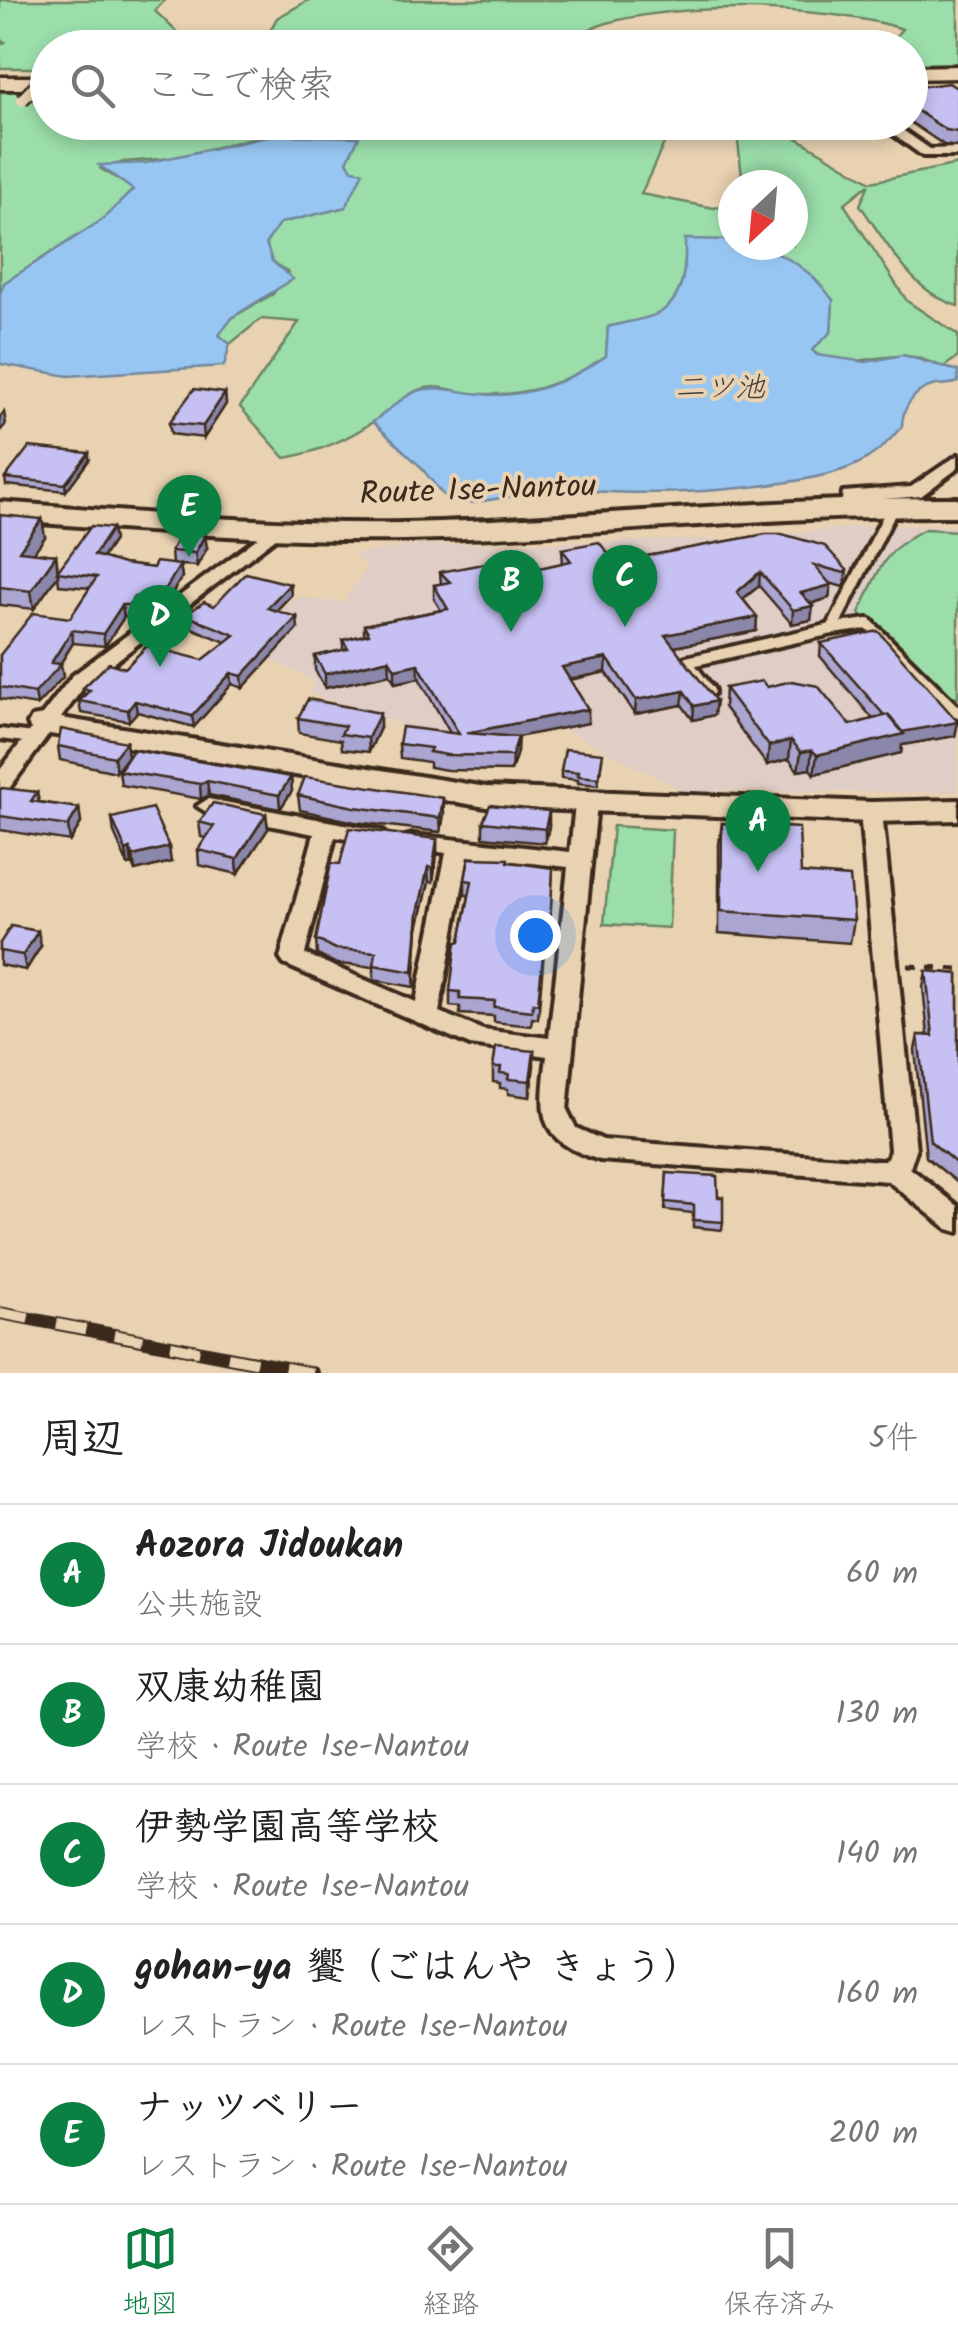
<!DOCTYPE html>
<html lang="ja">
<meta charset="utf-8">
<style>
:root{--surface:#fff;--page:#f6f6f6;--text:#222;--muted:#767676;--line:#e0e0e0;--accent:#0b8043}
body{margin:0;font-family:Kalam,"Klee One",sans-serif;background:var(--page);color:var(--text)}
.compass{position:absolute;left:718px;top:170px;width:90px;height:90px;border-radius:50%;background:var(--surface);box-shadow:0 5px 15px #0003;rotate:206deg}
.you{position:absolute;left:535px;top:935px;width:35px;height:35px;margin:-25px;border:8px solid #fff;border-radius:50%;background:#1a73e8;box-shadow:0 0 0 15px #1a73e833}
.badge{display:grid;place-items:center;width:65px;height:65px;border-radius:50%;background:var(--accent);color:#fff;font-size:32px;font-weight:700}
.pin{position:absolute;translate:-50% -82px;filter:drop-shadow(0 2px 5px #0008)}
.pin::after{content:'';position:absolute;top:52px;width:35px;height:30px;background:inherit;clip-path:polygon(0 0,100% 0,50% 100%)}
.list{margin:0;padding:0;list-style:none}
h2{display:flex;justify-content:space-between;align-items:center;height:130px;margin:0;padding:0 40px;font-size:42px}
h2 small{font-size:32px;font-weight:400;color:var(--muted)}
.list li{display:grid;grid-template-columns:65px 1fr auto;gap:30px;align-items:center;box-sizing:border-box;height:140px;padding:0 40px;border-top:2px solid var(--line)}
.list b{display:block;font-size:38px;white-space:nowrap}
.list p{margin:0;font-size:32px;white-space:nowrap;color:var(--muted)}
.list em{font-size:32px;font-style:normal;color:var(--muted)}
.icon{flex:none;width:55px;height:55px;fill:none;stroke:currentColor;stroke-width:2;stroke-linecap:round;stroke-linejoin:round}
.map{position:relative;flex:none;width:958px;height:1373px;overflow:hidden}
.search{position:absolute;background:var(--surface);box-shadow:0 5px 15px #0003;left:30px;right:30px;top:30px;height:110px;display:flex;align-items:center;gap:25px;box-sizing:border-box;padding:0 35px;border-radius:55px;color:var(--muted);font-size:38px}
.sheet{height:830px;background:var(--surface)}
nav{display:flex;justify-content:space-around;align-items:center;box-sizing:border-box;height:140px;border-top:2px solid var(--line);background:var(--surface);font-size:28px;color:var(--muted)}
nav a{display:grid;justify-items:center;gap:5px}
nav .on{color:var(--accent)}
.map>svg:first-child{display:block}
</style>
<div class="map">
<svg width="958" height="1373" viewBox="0 0 958 1373">
<rect width="100%" height="100%" fill="#e9d2b2"/>
<filter id="ink" filterUnits="userSpaceOnUse"><feTurbulence type="fractalNoise" baseFrequency=".01" numOctaves="2"/><feDisplacementMap in="SourceGraphic" scale="20" xChannelSelector="R" yChannelSelector="G"/><feConvolveMatrix kernelMatrix="1 2 1 2 8 2 1 2 1" color-interpolation-filters="sRGB"/></filter>
<g filter="url(#ink)">
<polygon fill="#dfcdc6" points="867,526 958,526 958,792 683,791 557,725 440,738 309,693 315,681 247,648 294,597 343,603 366,568 354,554 421,545 730,539"/>
<g fill="#9bdeaa" stroke="#6b8464" stroke-width="2.5">
<polygon points="0,0 165,0 155,11 180,35 170,47 48,48 47,68 0,68 0,45 5,42 0,40"/>
<path d="M309 0H958V63L911 64 910 48 886 47 902 29C831 5 656 0 590 29L637 47H261L277 18Z"/>
<path d="M47 91 48 122 682 123 666 139 641 194 714 208 733 204V240H685C686 263 685 297 661 312 649 320 623 322 608 327L606 356C563 385 521 399 468 393 453 391 438 384 422 389 406 393 391 410 377 419 349 439 319 452 285 458L240 407 299 322 261 319 230 344 218 335 233 317 273 294 288 272 271 261 266 243 280 223 346 207 362 172 352 170 347 161 358 137H257L173 158 124 162 101 169 134 189 102 220 4 283 0 293V92Z"/>
<path d="M746 123H793L792 135 871 182 958 164V306C911 292 888 244 860 205L869 184 844 204 907 301 958 335V357L943 367C931 363 918 356 905 356 874 354 839 373 811 350L831 332 833 300 804 270 763 245H793V185H743L737 133Z"/>
<path d="M925 529 958 531V698L946 694 859 613C879 571 881 551 925 529Z"/>
<polygon points="613,826 673,830 669,928 604,924"/>
</g>
<g fill="#98c6f2" stroke="#73889d" stroke-width="2.5">
<polygon points="276,135 359,137 347,161 352,170 363,172 346,207 280,223 266,243 272,261 293,279 233,317 219,335 230,344 224,366 68,376 0,364 0,294 4,283 102,220 133,190 99,165 146,163"/>
<path d="M685 239 733 240V245C775 245 808 266 833 300L831 332 812 350 817 355 866 362 903 355 958 371V382C949 386 941 383 932 386 914 391 902 408 902 426 889 442 875 456 855 465 799 491 610 502 551 484L539 492 470 503 443 495 420 466 373 422C388 411 407 391 426 389 445 386 462 393 481 394 528 399 568 382 606 356L608 327C623 322 648 320 661 312 685 297 686 263 685 239Z"/>
</g>
<g fill="none" stroke-linecap="round" stroke-linejoin="round">
<defs>
<g id="lane">
<polyline points="893,507 832,629 868,624 958,713"/>
<polyline points="709,691 687,662 832,629"/>
<polyline points="0,734 34,738"/>
</g>
<g id="street">
<polygon points="876,122 891,122 930,149 958,148 958,156 923,156"/>
<polygon points="958,455 958,468 921,496 858,501 856,510 850,511 841,506 843,492 911,487"/>
<polygon points="275,525 281,526 284,530 281,534 86,684 8,790 0,792 0,770 72,676"/>
<path d="M586 797 597 804 567 1110 576 1128 603 1140 882 1161 888 1158 890 1150 860 812 863 807H879L882 812 916 1150 910 1168 958 1206V1232L948 1229 888 1181 600 1160C536 1140 540 1116 547 1056L470 1045 284 964 280 958 314 834 208 813 197 806 208 799 383 831 386 836 375 843 335 837 305 954 416 1002 446 853 405 847 402 842 405 837 413 835 570 852 575 804ZM468 856 568 867 549 1038 483 1030 439 1012Z"/>
</g>
<polygon id="secondary" points="43,715 486,787 871,802 958,800 958,820 871,822 486,807 32,731 28,724 32,717"/>
<path id="primary" d="M958 498V516C772 514 588 537 403 540 268 542 134 530 0 520V502C134 512 268 525 403 523 588 519 772 497 958 498Z"/>
<g id="highway">
<polygon points="958,66 958,78 910,79 910,67"/>
<rect x="0" y="77" width="48" height="12"/>
</g>
</defs>
<use href="#lane" stroke="#3b2a1e" stroke-width="18"/>
<use href="#street" stroke="#3b2a1e" stroke-width="8"/>
<use href="#secondary" stroke="#3b2a1e" stroke-width="8"/>
<use href="#primary" stroke="#3b2a1e" stroke-width="8"/>
<use href="#highway" stroke="#3b2a1e" stroke-width="7"/>
<polyline stroke="#3b2a1e" stroke-width="5" stroke-dasharray="10 10" stroke-linecap="butt" points="908,966 958,969"/>
<use href="#lane" stroke="#e9d2b2" stroke-width="10"/>
<use href="#street" fill="#e9d2b2" fill-rule="evenodd"/>
<use href="#secondary" fill="#e9d2b2" fill-rule="evenodd"/>
<use href="#primary" fill="#e9d2b2" fill-rule="evenodd"/>
<use href="#highway" fill="#e9d2b2" fill-rule="evenodd"/>
<defs>
<polyline id="rail" points="0,1313 312,1373"/>
</defs>
<use href="#rail" stroke="#3b2a1e" stroke-width="14"/>
<use href="#rail" stroke="#e9d2b2" stroke-width="10" stroke-dasharray="29" stroke-linecap="butt"/>
<defs>
<polyline id="street-bridge" points="22,100 48,73"/>
</defs>
<use href="#street-bridge" stroke="#3b2a1e" stroke-width="16" stroke-linecap="butt"/>
<use href="#street-bridge" stroke="#e9d2b2" stroke-width="11"/>
</g>
<g fill="#aba6d1" stroke="#3b2a1e" stroke-width="2.5">
<polygon points="910,88 958,89 958,147 944,145 910,122"/>
<polygon points="225,393 226,404 204,438 171,434 169,423"/>
<polygon points="89,460 66,491 6,485 5,478"/>
<polygon points="0,515 45,537 33,553 56,555 58,571 114,540 102,558 123,564 153,568 172,564 171,551 207,548 197,566 180,565 182,577 168,600 153,611 136,610 131,618 124,617 105,646 73,643 60,664 63,677 37,705 0,699 0,655 70,618 90,588 59,585 58,575 34,609 0,605"/>
<polygon points="766,534 847,570 845,584 843,587 830,583 831,585 829,598 811,604 811,620 792,624 759,586 743,599 757,617 756,631 674,647 714,715 693,720 682,705 635,714 606,672 570,680 588,709 588,723 516,737 517,752 511,771 447,770 429,767 429,762 400,758 399,744 450,733 419,678 395,683 390,674 325,688 315,670 315,656 343,650 343,640 364,635 364,625 441,610 434,599 434,585 441,584 440,572 513,574 563,563 562,549 615,562"/>
<polygon points="290,584 291,595 276,611 298,628 243,688 232,684 194,727 137,712 129,721 81,713 79,701 84,696 83,688 125,668 203,660 226,642 187,626 185,615"/>
<polygon points="821,643 958,722 955,736 902,745 901,753 814,774 810,769 798,771 789,759 767,765 724,707 725,688 767,687 850,725 873,719 820,656"/>
<polygon points="298,718 380,728 369,752 342,749 341,740 299,733"/>
<polygon points="126,742 116,772 60,760 58,746"/>
<polygon points="602,760 598,785 578,783 578,780 561,778 561,771"/>
<polygon points="119,771 291,777 292,791 280,809 209,795 201,799 121,785"/>
<polygon points="0,790 37,792 39,802 79,808 81,823 70,841 0,830"/>
<polygon points="298,795 443,798 444,813 441,832 355,822 300,810"/>
<polygon points="266,814 268,829 238,874 199,865 198,850 206,838 201,837 199,822"/>
<polygon points="112,818 171,862 135,871 132,864 128,865 114,833"/>
<polygon points="483,822 549,826 545,843 483,837"/>
<polygon points="722,823 801,873 854,920 850,943 719,933 719,844"/>
<polygon points="437,839 437,854 433,882 429,882 418,928 414,987 374,980 374,967 337,964 317,955 316,940 340,864"/>
<polygon points="508,862 553,868 549,941 545,941 538,1019 532,1018 531,1026 494,1022 494,1016 460,1014 460,1007 450,1006 450,991 469,895 465,895 465,880"/>
<polygon points="0,943 41,946 26,970 0,965"/>
<polygon points="926,971 958,974 958,1183 926,1157 915,1050 918,1035 928,1035 923,987"/>
<polygon points="534,1051 530,1097 508,1094 508,1089 500,1088 500,1083 493,1082 493,1067"/>
<polygon points="667,1173 718,1197 723,1222 722,1230 693,1227 693,1213 665,1210"/>
</g>
<g fill="#8b87aa" stroke="#3b2a1e" stroke-width="2.5">
<polygon points="225,393 226,404 204,438 203,426"/>
<polygon points="4,412 6,424 0,431 0,417"/>
<polygon points="89,453 89,460 66,491 65,484"/>
<polygon points="42,519 45,537 22,569 19,551"/>
<polygon points="112,528 114,540 96,567 94,555"/>
<polygon points="205,535 207,548 197,566 195,553"/>
<polygon points="56,555 58,575 34,609 31,591"/>
<polygon points="180,565 182,577 168,600 153,611 151,599"/>
<polygon points="760,572 759,586 735,605 737,592"/>
<polygon points="290,584 291,595 267,620 267,608"/>
<polygon points="831,585 829,598 800,607 801,593"/>
<polygon points="134,597 136,610 131,618 129,605"/>
<polygon points="122,605 124,617 105,646 103,634"/>
<polygon points="813,606 811,620 792,624 793,610"/>
<polygon points="297,617 298,628 243,688 242,676"/>
<polygon points="757,617 756,631 664,649 665,635"/>
<polygon points="72,630 73,643 57,669 61,664 63,677 37,705 35,693 51,663"/>
<polygon points="607,658 606,672 562,681 562,667"/>
<polygon points="389,659 390,674 325,688 325,674"/>
<polygon points="418,664 419,678 395,683 395,669"/>
<polygon points="231,673 232,684 194,727 192,716"/>
<polygon points="684,691 682,705 635,714 636,700"/>
<polygon points="135,701 137,712 129,721 128,710"/>
<polygon points="716,701 714,715 693,720 694,706"/>
<polygon points="588,709 588,723 466,747 466,733"/>
<polygon points="380,713 380,728 369,752 368,738"/>
<polygon points="958,722 955,736 902,745 901,753 814,774 817,755 899,732"/>
<polygon points="518,737 517,752 511,771 512,756"/>
<polygon points="791,740 789,759 767,765 769,746"/>
<polygon points="126,742 128,756 116,772 114,757"/>
<polygon points="812,750 810,769 798,771 801,752"/>
<polygon points="291,777 292,791 280,809 279,795"/>
<polygon points="207,781 209,795 201,799 200,784"/>
<polygon points="443,798 444,813 441,832 440,818"/>
<polygon points="79,808 81,823 70,841 68,826"/>
<polygon points="549,811 549,826 545,843 545,829"/>
<polygon points="266,814 268,829 238,874 237,859"/>
<polygon points="437,839 437,854 433,882 433,868"/>
<polygon points="169,847 171,862 135,871 133,856"/>
<polygon points="130,849 132,864 128,865 126,851"/>
<polygon points="428,867 429,882 418,928 414,987 418,913"/>
<polygon points="38,931 41,946 26,970 23,955"/>
<polygon points="534,1051 534,1066 530,1097 530,1081"/>
</g>
<g fill="#c7c1f3" stroke="#3b2a1e" stroke-width="2.5">
<polygon points="949,83 958,89 958,132 946,130 910,106 910,88"/>
<polygon points="194,389 225,393 203,426 169,423"/>
<polygon points="29,447 89,453 65,484 5,478"/>
<polygon points="0,515 42,519 19,551 56,555 31,591 0,587"/>
<polygon points="91,526 112,528 94,555 123,564 153,568 156,562 180,565 167,587 151,599 134,597 129,605 122,605 103,634 72,630 51,663 61,664 35,693 0,687 0,655 33,613 70,618 97,577 57,572"/>
<polygon points="181,533 205,535 195,553 171,551"/>
<polygon points="766,534 782,534 825,546 847,570 845,573 814,565 831,585 801,593 813,606 793,610 760,572 737,592 757,617 665,635 716,701 694,706 684,691 636,700 607,658 562,667 588,709 466,733 518,737 512,756 447,755 429,752 431,748 399,744 402,727 459,734 418,664 395,669 389,659 325,674 315,656 348,649 343,640 369,634 364,625 448,609 434,585 450,582 440,572 504,560 513,574 571,561 562,549 599,542 615,562"/>
<polygon points="246,573 290,584 267,608 297,617 242,676 231,673 192,716 135,701 128,710 79,701 90,690 83,688 109,663 125,668 147,646 203,660 235,635 185,615 204,602 214,606"/>
<polygon points="878,631 958,722 902,732 888,715 885,716 821,643"/>
<polygon points="762,681 767,687 792,681 818,686 850,725 888,715 904,734 817,755 812,750 801,752 791,740 769,746 725,688"/>
<polygon points="308,699 380,713 368,738 341,734 345,726 298,718"/>
<polygon points="61,729 126,742 114,757 58,746"/>
<polygon points="565,749 603,753 599,778 578,776 579,772 561,771"/>
<polygon points="133,750 291,777 279,795 207,781 200,784 119,771"/>
<polygon points="305,777 443,798 440,818 354,807 298,795"/>
<polygon points="2,788 37,792 31,801 79,808 68,826 0,816 0,790"/>
<polygon points="213,803 266,814 237,859 198,850 214,826 199,822"/>
<polygon points="490,805 549,811 545,829 483,822"/>
<polygon points="152,808 169,847 133,856 130,849 126,851 112,818"/>
<polygon points="722,823 799,828 801,873 850,877 854,920 721,911"/>
<polygon points="349,828 437,839 433,868 428,867 418,913 413,972 374,965 376,952 336,949 316,940 331,863 340,864"/>
<polygon points="469,858 508,859 508,862 553,868 550,926 546,926 538,1004 533,1003 532,1011 494,1007 495,1001 460,999 460,992 450,991 456,942 460,942 472,881 465,880"/>
<polygon points="11,926 38,931 23,955 0,951 0,943"/>
<polygon points="926,971 958,974 958,1165 930,1141 918,1035 933,1036"/>
<polygon points="496,1047 534,1051 530,1081 508,1079 509,1074 500,1073 501,1067 493,1067"/>
<polygon points="667,1173 717,1176 718,1197 723,1197 723,1222 694,1220 694,1205 665,1202"/>
</g>
</g>
<g text-anchor="middle" dominant-baseline="central" stroke-width="8" stroke-linejoin="round" paint-order="stroke">
<g font-size="30" font-style="italic" fill="#49413e" stroke="#e9d2b2">
<text x="720" y="389">二ツ池</text>
</g>
<g font-size="32" fill="#3b2a1e" stroke="#e9d2b2">
<text transform="translate(478 491) rotate(-2)">Route Ise-Nantou</text>
</g>
</g>
</svg>
<svg class="compass" viewBox="-18 -18 36 36"><path d="M0-13l5 13h-10z" fill="#e53935"/><path d="M0 13l5-13h-10z" fill="#767676"/></svg>
<div class="you"></div>
<div class="pin badge" style="left:758px;top:872px">A</div>
<div class="pin badge" style="left:511px;top:632px">B</div>
<div class="pin badge" style="left:625px;top:627px">C</div>
<div class="pin badge" style="left:160px;top:667px">D</div>
<div class="pin badge" style="left:189px;top:557px">E</div>
<div class="search"><svg class="icon" aria-label="search" viewBox="0 0 24 24"><circle cx="10" cy="10" r="6"/><path d="M15 15l6 6"/></svg>ここで検索</div>
</div>
<section class="sheet">
<h2>周辺<small>5件</small></h2>
<ul class="list">
<li><span class="badge">A</span><div><b>Aozora Jidoukan</b><p>公共施設</p></div><em>60 m</em></li>
<li><span class="badge">B</span><div><b>双康幼稚園</b><p>学校 · Route Ise-Nantou</p></div><em>130 m</em></li>
<li><span class="badge">C</span><div><b>伊勢学園高等学校</b><p>学校 · Route Ise-Nantou</p></div><em>140 m</em></li>
<li><span class="badge">D</span><div><b>gohan-ya 饗（ごはんや きょう）</b><p>レストラン · Route Ise-Nantou</p></div><em>160 m</em></li>
<li><span class="badge">E</span><div><b>ナッツベリー</b><p>レストラン · Route Ise-Nantou</p></div><em>200 m</em></li>
</ul>
</section>
<nav>
<a class="on"><svg class="icon" aria-label="map" viewBox="0 0 24 24"><path d="M3 6l6-2 6 2 6-2v14l-6 2-6-2-6 2zM9 4v14M15 6v14"/></svg>地図</a>
<a><svg class="icon" aria-label="directions" viewBox="0 0 24 24"><path d="M12 3l9 9-9 9-9-9zM9 14v-3h6M13 9l2 2-2 2"/></svg>経路</a>
<a><svg class="icon" aria-label="saved" viewBox="0 0 24 24"><path d="M7 4h10v16l-5-4-5 4z"/></svg>保存済み</a>
</nav>
